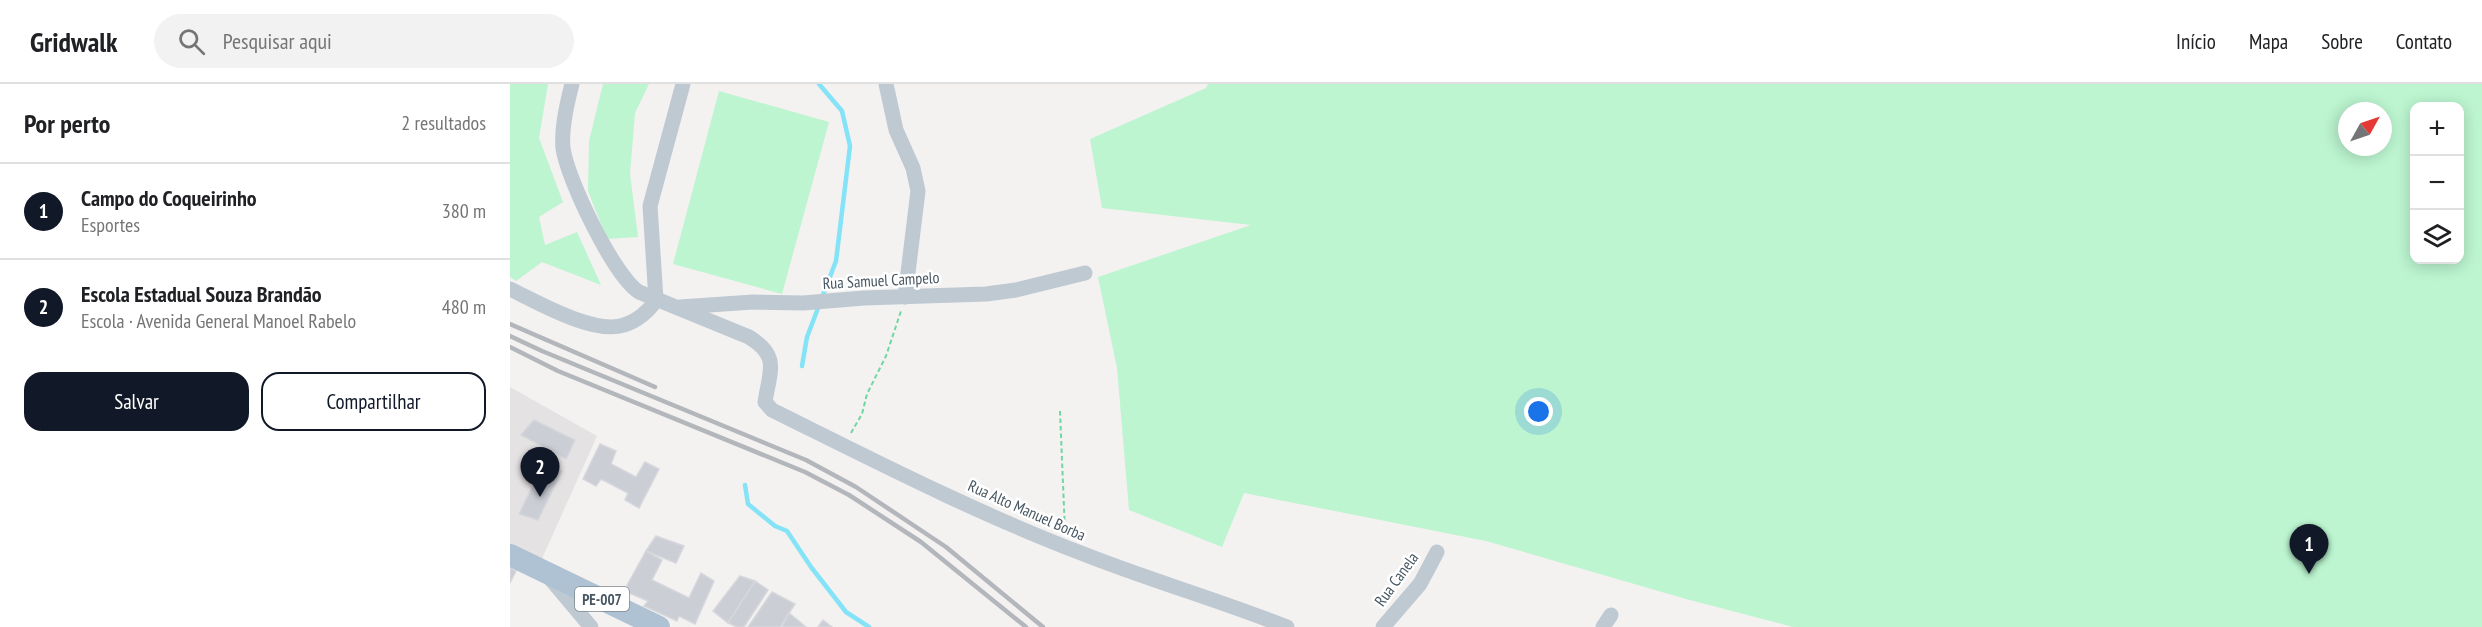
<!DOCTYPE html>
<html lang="pt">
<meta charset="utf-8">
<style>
:root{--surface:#fff;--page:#f2f2f2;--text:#202124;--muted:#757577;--line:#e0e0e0;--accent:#111827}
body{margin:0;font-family:"PT Sans Narrow",sans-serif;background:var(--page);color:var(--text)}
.controls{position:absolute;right:18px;top:18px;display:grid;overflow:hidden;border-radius:12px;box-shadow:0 3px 15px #0003}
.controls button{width:54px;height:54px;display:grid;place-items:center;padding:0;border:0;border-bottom:2px solid var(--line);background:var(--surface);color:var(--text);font:30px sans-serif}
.compass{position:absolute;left:1828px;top:18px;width:54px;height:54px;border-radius:50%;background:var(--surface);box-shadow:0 3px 15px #0003;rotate:50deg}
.you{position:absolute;left:1029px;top:328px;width:21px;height:21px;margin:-15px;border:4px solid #fff;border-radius:50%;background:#1a73e8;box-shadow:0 0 0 9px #1a73e833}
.badge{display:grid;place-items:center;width:39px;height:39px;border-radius:50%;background:var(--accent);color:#fff;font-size:20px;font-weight:700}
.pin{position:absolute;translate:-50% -50px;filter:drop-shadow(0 2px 3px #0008)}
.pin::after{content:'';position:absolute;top:32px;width:21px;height:18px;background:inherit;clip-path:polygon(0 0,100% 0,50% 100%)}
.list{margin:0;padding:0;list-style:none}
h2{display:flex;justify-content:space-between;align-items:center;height:78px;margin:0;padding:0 24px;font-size:26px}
h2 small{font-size:20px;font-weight:400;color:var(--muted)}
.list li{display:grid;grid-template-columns:39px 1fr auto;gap:18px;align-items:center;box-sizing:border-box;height:96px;padding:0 24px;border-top:2px solid var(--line)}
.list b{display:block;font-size:22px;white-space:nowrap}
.list p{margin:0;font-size:20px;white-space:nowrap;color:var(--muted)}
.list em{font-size:20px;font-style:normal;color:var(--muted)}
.actions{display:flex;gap:12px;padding:18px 24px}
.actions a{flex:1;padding:14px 0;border:2px solid var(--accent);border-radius:18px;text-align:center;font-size:21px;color:var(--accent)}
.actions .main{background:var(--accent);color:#fff}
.icon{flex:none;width:33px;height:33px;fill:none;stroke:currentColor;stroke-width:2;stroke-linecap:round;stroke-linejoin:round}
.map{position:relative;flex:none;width:1972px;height:543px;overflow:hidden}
header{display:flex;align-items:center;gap:36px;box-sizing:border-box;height:84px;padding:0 30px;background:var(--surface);border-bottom:2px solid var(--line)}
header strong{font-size:28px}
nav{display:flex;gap:33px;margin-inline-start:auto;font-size:21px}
.search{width:420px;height:54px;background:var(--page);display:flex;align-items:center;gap:15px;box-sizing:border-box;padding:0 21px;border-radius:33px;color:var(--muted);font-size:22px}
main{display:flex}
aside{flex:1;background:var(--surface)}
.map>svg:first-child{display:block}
</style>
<header>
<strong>Gridwalk</strong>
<div class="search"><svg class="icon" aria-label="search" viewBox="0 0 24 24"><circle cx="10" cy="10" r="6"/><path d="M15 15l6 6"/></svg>Pesquisar aqui</div>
<nav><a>Início</a><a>Mapa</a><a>Sobre</a><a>Contato</a></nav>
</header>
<main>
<aside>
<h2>Por perto<small>2 resultados</small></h2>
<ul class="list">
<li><span class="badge">1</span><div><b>Campo do Coqueirinho</b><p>Esportes</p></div><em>380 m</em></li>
<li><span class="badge">2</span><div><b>Escola Estadual Souza Brandão</b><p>Escola · Avenida General Manoel Rabelo</p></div><em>480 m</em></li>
</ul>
<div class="actions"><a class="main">Salvar</a><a>Compartilhar</a></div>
</aside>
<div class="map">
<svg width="1972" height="543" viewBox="0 0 1972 543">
<rect width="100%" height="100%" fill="#f4f1f1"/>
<polygon fill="#e5e2e3" points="0,303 87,352 26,488 0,475"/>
<g fill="#bcf5d0" fill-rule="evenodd">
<polygon points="0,0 38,0 29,54 53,118 29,133 35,161 67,148 91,201 32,178 6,197 0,193"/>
<polygon points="93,0 139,0 125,29 120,90 128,153 97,155 78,107 79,57"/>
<path d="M698 0H1972V543H1283L1176 515 976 457 734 409 712 463 619 426 607 284 588 193 741 141 592 124 580 55 696 4ZM1904 22H1950V176H1904ZM1837 27H1873V63H1837Z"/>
<polygon points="209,7 319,38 272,210 163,180"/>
</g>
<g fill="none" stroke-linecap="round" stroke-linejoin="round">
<g stroke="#84e3f6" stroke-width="4.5">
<polyline points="292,282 297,253 326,177 340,62 332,27 309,0"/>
<polyline points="235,401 238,420 265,442 277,447 301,483 336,528 359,543"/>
</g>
</g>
<g fill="#cbced4" stroke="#d5d7dd" stroke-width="1.5">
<polygon points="24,336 65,356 56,375 11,351"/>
<polygon points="90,360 106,367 101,380 126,393 135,378 149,385 129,424 115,416 118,409 91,395 86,402 73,395"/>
<polygon points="33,380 52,387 28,436 9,430"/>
<polygon points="146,452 174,462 166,479 136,467"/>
<polygon points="136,467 152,476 142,496 179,514 191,489 204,497 185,540 169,532 167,537 134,522 138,517 114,507"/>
<polygon points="0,484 6,487 0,499"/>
<polygon points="230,492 245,497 218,539 203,527"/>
<polygon points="245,497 258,506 234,543 227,543 218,539"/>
<polygon points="262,508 285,520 270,543 238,543"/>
<polygon points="279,529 296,543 272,543"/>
<polygon points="313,536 322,543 308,543"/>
</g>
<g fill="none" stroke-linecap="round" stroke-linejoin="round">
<g stroke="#70d7a0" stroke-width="2" stroke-dasharray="4.5 3" stroke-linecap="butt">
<polyline points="550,327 555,448"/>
<polyline points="341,349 352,330 357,310 376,272 391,227"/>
</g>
<g stroke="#bec9d2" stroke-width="15">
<path d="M62 0C57 19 51 44 53 64 57 95 104 192 129 208L239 253C270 272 260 286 255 318L262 326C363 376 466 429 571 469 639 496 709 516 777 543"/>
<polyline points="376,0 386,46 403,84 408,107 395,213"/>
<path d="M0 205C27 218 84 251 114 241 127 237 139 227 146 216L140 122 173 0"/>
<polyline points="170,223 243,218 293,219 354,214 476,210 506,206 575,189"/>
<polyline points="38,492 81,543"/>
<polyline points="873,543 910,500 927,468"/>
<polyline points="1093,543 1101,531"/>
</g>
<polyline stroke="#aec2d3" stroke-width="22" points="0,471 149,543"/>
<g stroke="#b3b7bc" stroke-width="4.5">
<polyline points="0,240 145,303"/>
<polyline points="0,252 32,267 296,376 346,403 436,463 533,543"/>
<polyline points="0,263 48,287 295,388 339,411 411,458 516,543"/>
</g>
</g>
<g text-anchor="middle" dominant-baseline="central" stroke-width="5" stroke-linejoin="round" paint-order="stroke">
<rect fill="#fff" stroke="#7e8990" stroke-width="1.5" x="65" y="503" width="54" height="24" rx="4.5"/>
<g font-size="15" font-weight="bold" fill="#475661">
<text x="92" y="515">PE-007</text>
</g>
<g font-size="16" fill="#475661" stroke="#fff">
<text transform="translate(371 196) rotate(-3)">Rua Samuel Campelo</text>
<text transform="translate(517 426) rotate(24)">Rua Alto Manuel Borba</text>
<text transform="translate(886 495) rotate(-54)">Rua Canela</text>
</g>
</g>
</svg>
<div class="controls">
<button>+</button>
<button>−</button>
<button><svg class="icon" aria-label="layers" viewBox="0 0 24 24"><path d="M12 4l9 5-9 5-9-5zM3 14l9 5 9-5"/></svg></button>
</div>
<svg class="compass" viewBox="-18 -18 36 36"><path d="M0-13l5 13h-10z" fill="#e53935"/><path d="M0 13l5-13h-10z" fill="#757577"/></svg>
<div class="you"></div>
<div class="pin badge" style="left:1799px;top:490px">1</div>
<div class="pin badge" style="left:30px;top:413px">2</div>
</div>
</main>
